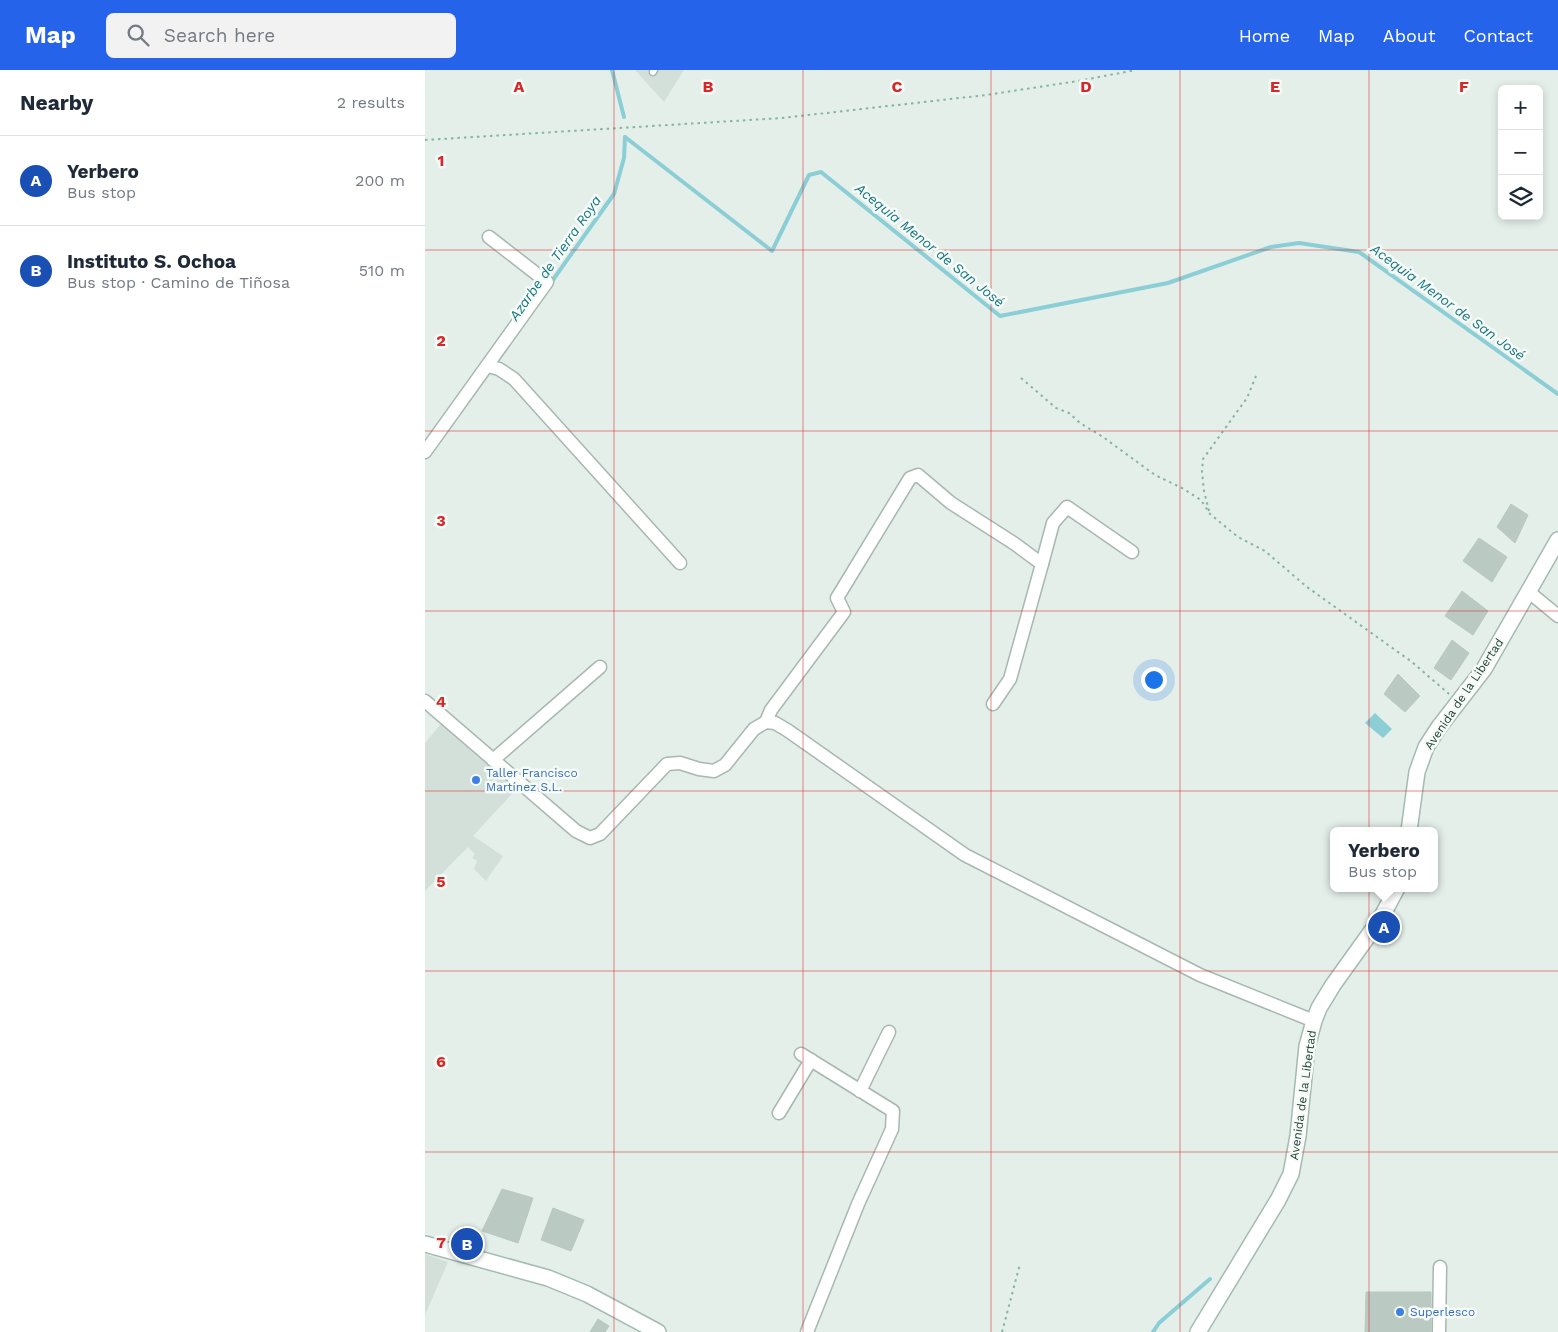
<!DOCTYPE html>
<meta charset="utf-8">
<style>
:root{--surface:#fff;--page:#f2f2f3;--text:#1f2937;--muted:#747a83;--line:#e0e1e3;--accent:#2563eb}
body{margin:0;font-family:"Work Sans",sans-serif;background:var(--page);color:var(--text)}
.controls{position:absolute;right:15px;top:15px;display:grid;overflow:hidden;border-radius:8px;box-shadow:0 2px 8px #0003}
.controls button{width:45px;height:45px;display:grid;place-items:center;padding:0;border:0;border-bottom:1px solid var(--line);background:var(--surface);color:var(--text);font:25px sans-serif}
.you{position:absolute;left:728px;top:609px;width:18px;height:18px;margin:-12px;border:4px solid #fff;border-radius:50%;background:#1a73e8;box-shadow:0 0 0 8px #1a73e833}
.badge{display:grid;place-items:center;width:32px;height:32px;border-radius:50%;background:var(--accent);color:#fff;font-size:16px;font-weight:700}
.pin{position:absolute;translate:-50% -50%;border:2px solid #fff;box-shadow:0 1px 5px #0006}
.popup{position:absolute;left:905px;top:757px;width:108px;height:65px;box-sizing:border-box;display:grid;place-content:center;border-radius:8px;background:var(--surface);filter:drop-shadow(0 1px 4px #0005);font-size:16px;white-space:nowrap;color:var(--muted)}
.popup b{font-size:19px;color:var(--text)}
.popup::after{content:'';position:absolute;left:50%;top:100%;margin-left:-10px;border:10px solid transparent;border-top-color:var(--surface)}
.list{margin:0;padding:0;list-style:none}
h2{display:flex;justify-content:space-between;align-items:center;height:65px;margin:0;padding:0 20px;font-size:21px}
h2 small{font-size:16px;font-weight:400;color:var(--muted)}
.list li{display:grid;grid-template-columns:32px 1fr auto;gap:15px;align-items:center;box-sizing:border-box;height:90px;padding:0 20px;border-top:1px solid var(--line)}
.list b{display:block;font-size:19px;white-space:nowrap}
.list p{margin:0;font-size:16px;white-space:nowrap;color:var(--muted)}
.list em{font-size:16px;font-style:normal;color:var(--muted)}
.icon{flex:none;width:28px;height:28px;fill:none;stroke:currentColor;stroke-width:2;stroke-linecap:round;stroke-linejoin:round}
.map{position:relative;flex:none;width:1133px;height:1262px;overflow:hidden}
header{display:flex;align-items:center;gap:30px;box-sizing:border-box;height:70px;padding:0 25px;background:var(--accent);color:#fff}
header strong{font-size:24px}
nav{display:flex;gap:28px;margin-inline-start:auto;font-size:18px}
.search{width:350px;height:45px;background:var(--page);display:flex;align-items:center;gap:12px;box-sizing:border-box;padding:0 18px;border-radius:8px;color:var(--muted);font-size:19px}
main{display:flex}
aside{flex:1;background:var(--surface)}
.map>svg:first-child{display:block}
</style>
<header>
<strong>Map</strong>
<div class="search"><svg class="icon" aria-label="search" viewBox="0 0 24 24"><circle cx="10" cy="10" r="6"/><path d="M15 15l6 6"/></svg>Search here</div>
<nav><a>Home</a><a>Map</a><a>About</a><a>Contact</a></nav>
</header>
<main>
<aside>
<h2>Nearby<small>2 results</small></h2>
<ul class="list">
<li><span class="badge" style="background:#1a4fb4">A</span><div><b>Yerbero</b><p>Bus stop</p></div><em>200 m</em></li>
<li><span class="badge" style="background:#1a4fb4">B</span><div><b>Instituto S. Ochoa</b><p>Bus stop · Camino de Tiñosa</p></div><em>510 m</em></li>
</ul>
</aside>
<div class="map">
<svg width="1133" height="1262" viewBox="0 0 1133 1262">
<rect width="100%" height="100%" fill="#e5efea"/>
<g fill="#d3dfd9">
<polygon points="210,0 259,0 239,32"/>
<polygon points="20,649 96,714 48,766 78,786 61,811 49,799 52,791 47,788 50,784 43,777 0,821 0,673"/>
<polygon points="0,1184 23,1192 0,1245"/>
</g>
<polygon fill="#8cced6" points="950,643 967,659 958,668 940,653"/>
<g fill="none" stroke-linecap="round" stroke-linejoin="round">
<g stroke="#8cced6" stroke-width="4">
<polyline points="187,0 199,47"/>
<polyline points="200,67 347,181 384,105 396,102 575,246 743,213 846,177 874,173 934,182 1133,324"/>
<polyline points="125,214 189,124 199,88 200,67"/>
<polyline points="728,1262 734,1253 785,1209"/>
</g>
</g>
<g fill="#bacac3" stroke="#b7c9c1">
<polygon points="1086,434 1103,445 1090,473 1072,457"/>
<polygon points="1054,468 1082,487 1067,512 1038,491"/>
<polygon points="1037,521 1063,541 1048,565 1020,546"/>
<polygon points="1027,570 1044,583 1026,610 1009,598"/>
<polygon points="973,604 995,626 980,642 959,624"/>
<polygon points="77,1119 108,1128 93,1173 57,1161"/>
<polygon points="128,1138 159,1150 146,1181 116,1170"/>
<polygon points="941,1222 1006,1222 1006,1262 940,1262"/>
<polygon points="173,1249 184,1256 180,1262 165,1262"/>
</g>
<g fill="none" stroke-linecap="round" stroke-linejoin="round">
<defs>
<polyline id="lane" points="228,2 229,0"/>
<g id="street">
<polyline points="63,296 74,299 89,309 255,493"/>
<polyline points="0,382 122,212 64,167"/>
<polyline points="617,494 628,453 642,437 707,482"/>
<polyline points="1104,522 1133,546"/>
<polyline points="0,631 151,761 165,768 175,764 242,694 255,693 274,699 289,701 300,695 329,659 341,652 350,653 362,660 540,785 775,905 889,951"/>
<polyline points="341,652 346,640 419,542 412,528 485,408 493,405 526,433 590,474 617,494 585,609 568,634"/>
<polyline points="68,690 175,597"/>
<polyline points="376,984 468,1041 467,1059 433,1134 382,1262"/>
<polyline points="435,1021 464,962"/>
<polyline points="354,1043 386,990"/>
<polyline points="1014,1262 1015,1197"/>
</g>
<g id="secondary">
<polyline points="984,761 992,702 1001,677 1014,657 1059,599 1133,470"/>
<polyline points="0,1174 123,1208 162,1224 233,1262"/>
<polyline points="773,1262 853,1130 866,1104 873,1066 882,976 889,951 894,938 908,915 956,848 972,818"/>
</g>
</defs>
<use href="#lane" stroke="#a7b8b1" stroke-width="9"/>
<use href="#street" stroke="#a7b8b1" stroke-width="15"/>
<use href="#secondary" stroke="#a3bbb2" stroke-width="18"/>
<g stroke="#84b4a3" stroke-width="2" stroke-dasharray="2.5 4" stroke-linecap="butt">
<polyline points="0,70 357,48 561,25 653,11 711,0"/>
<polyline points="596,308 631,338 644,343 655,353 678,367 730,405 757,418 776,430 785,444 813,467 840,481 882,517 987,592 1024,624"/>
<polyline points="784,441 779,421 777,402 778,389 822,328 831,306"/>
<polyline points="577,1262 595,1194"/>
</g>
<use href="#lane" stroke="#fff" stroke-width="6"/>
<use href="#street" stroke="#fff" stroke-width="12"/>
<use href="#secondary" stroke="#fff" stroke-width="15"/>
</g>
<path fill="none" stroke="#d62828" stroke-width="1" stroke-opacity="0.55" d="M189 0V1262M378 0V1262M566 0V1262M755 0V1262M944 0V1262M0 180H1133M0 361H1133M0 541H1133M0 721H1133M0 901H1133M0 1082H1133"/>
<g fill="#3f7fe0" stroke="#f6fbf8" stroke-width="2">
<circle cx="51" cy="710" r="5"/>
<circle cx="975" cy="1242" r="5"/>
</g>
<g text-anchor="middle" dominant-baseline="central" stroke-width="5" stroke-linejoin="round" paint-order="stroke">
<g font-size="12" fill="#234238" stroke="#f6fbf8">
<text transform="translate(1039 624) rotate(-56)">Avenida de la Libertad</text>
<text transform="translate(878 1025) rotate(-82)">Avenida de la Libertad</text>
</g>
<g font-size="12" fill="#366cbe" stroke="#f6fbf8" text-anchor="start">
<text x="61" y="703">Taller Francisco<tspan x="61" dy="14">Martínez S.L.</tspan></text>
<text x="985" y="1242">Superlesco</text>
</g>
<g font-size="14" font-style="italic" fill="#197682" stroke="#f6fbf8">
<text transform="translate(505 175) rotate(39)">Acequia Menor de San José</text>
<text transform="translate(130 188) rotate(-55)">Azarbe de Tierra Roya</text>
<text transform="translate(1023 232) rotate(36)">Acequia Menor de San José</text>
</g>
</g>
<g font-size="16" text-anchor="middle" font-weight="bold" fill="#d62828" stroke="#f6fbf8" stroke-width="5" stroke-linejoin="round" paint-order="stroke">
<text x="94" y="22">A</text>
<text x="283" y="22">B</text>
<text x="472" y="22">C</text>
<text x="661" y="22">D</text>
<text x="850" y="22">E</text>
<text x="1039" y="22">F</text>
<text x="16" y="96">1</text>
<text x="16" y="276">2</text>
<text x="16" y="456">3</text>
<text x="16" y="637">4</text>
<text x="16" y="817">5</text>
<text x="16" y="997">6</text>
<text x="16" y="1178">7</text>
</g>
</svg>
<div class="controls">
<button>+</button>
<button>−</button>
<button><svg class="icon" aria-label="layers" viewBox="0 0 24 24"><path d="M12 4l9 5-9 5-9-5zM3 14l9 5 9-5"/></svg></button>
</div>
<div class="you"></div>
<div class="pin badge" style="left:959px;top:857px;background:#1a4fb4">A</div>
<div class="popup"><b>Yerbero</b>Bus stop</div>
<div class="pin badge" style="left:42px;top:1174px;background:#1a4fb4">B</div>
</div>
</main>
